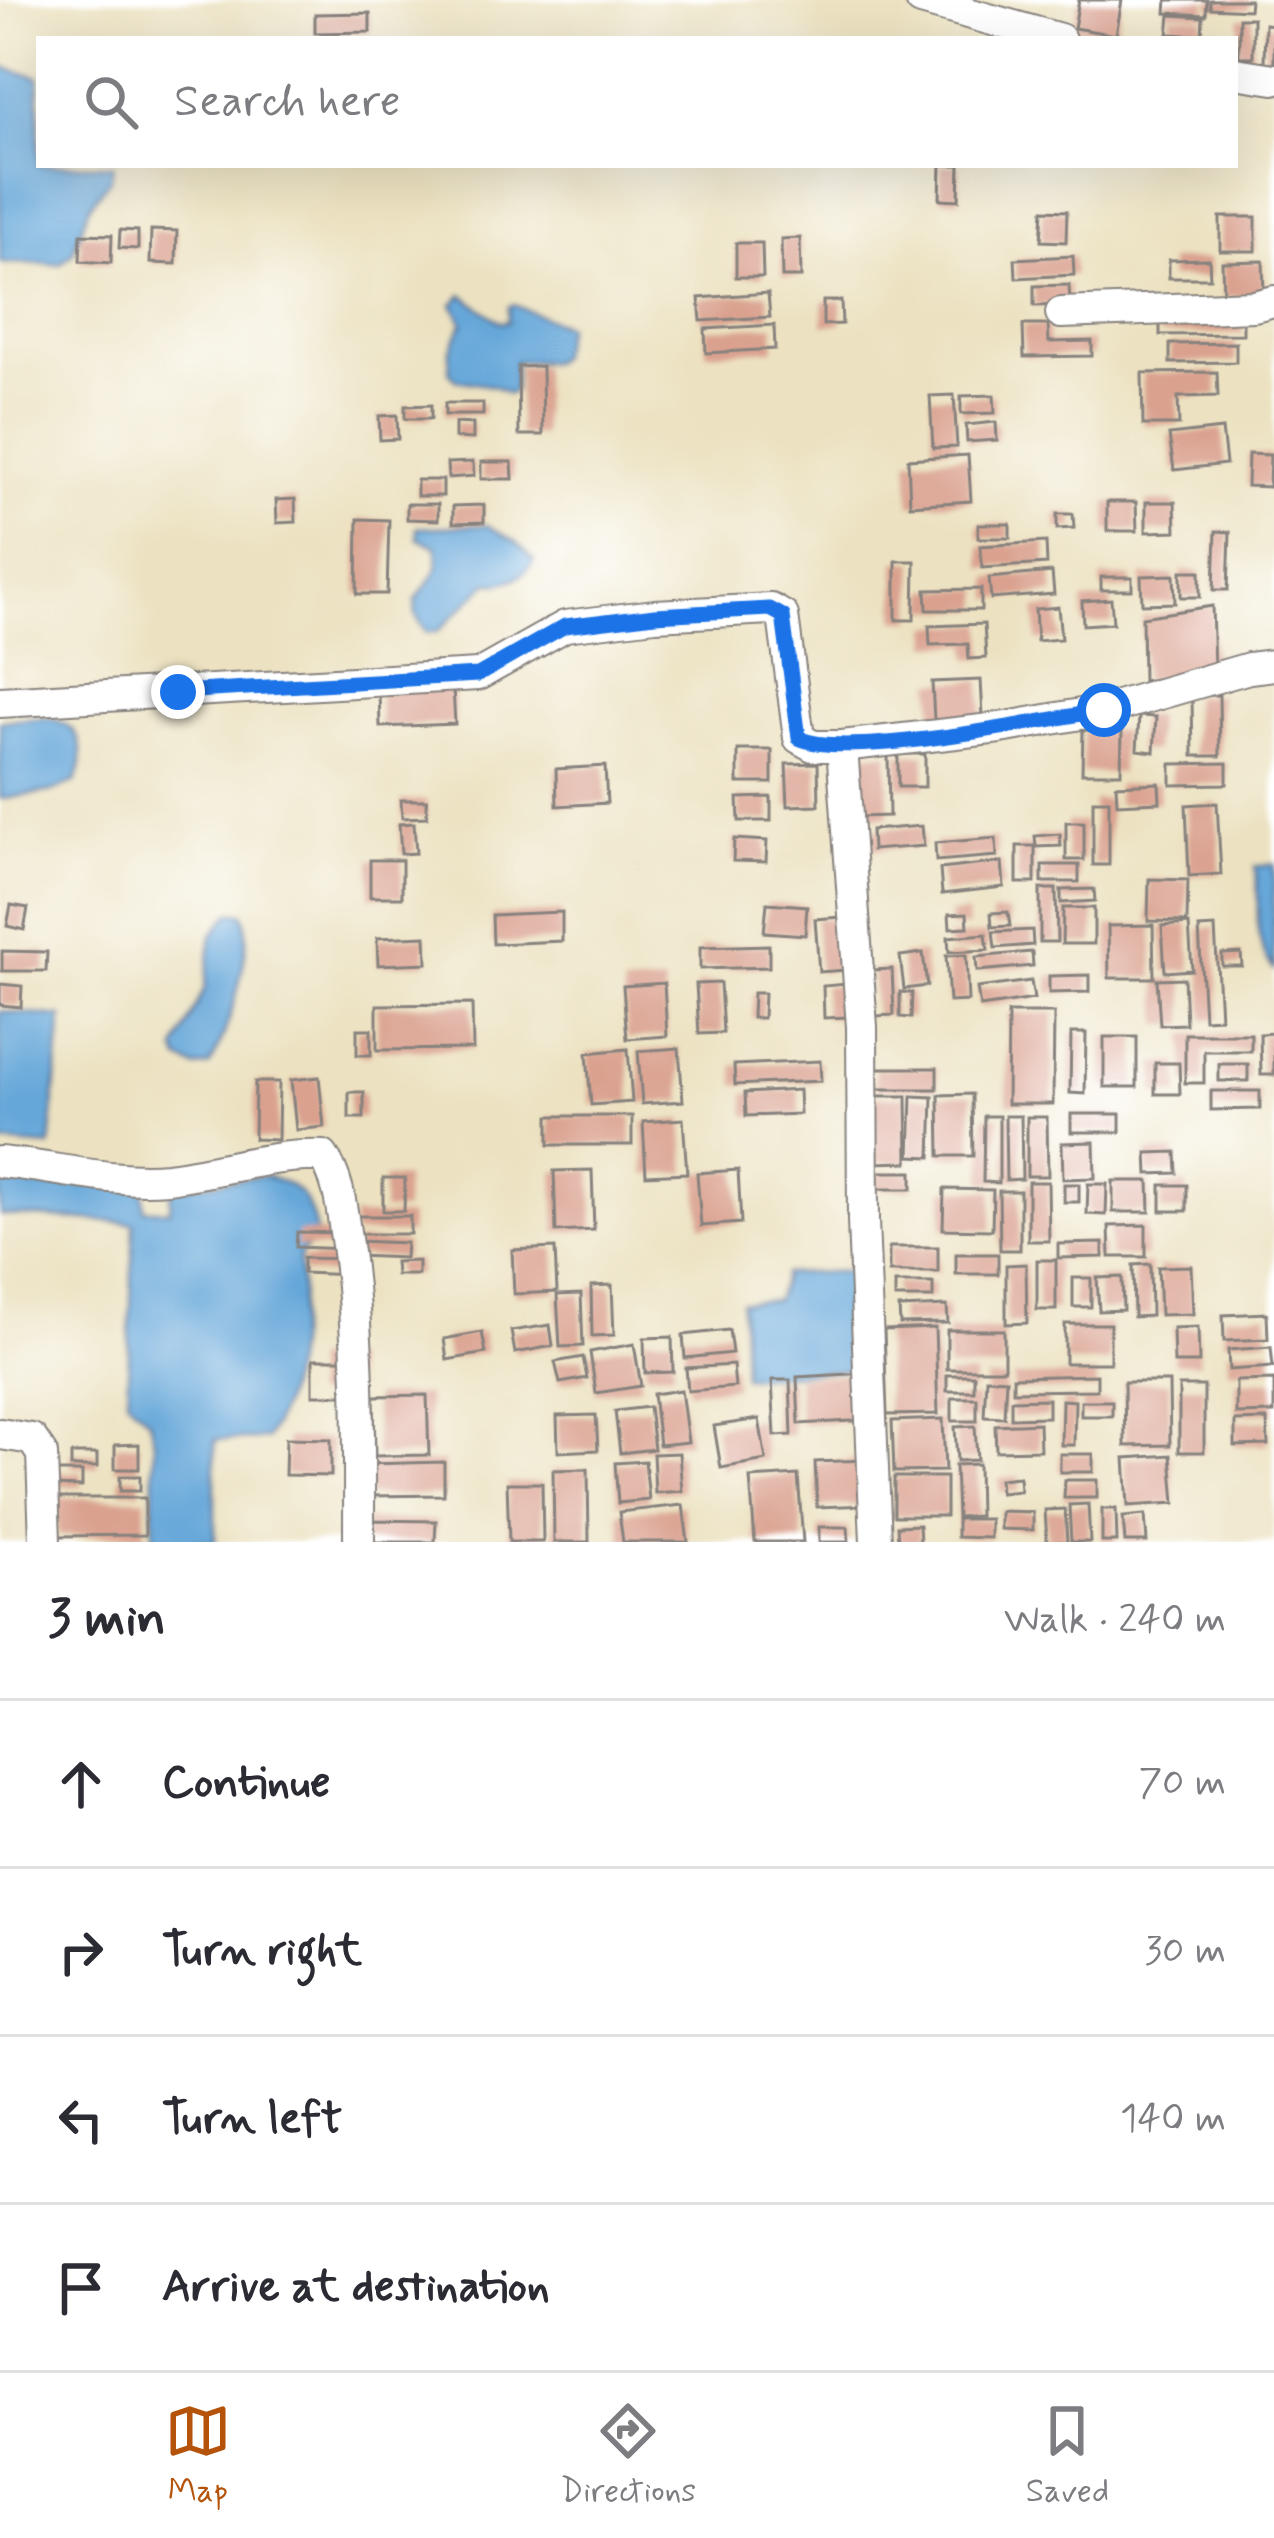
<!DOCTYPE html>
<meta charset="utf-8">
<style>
:root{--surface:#fff;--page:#f7f7f7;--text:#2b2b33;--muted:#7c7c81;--line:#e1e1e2;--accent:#b45309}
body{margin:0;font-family:Mynerve,sans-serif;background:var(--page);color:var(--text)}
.stop{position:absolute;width:36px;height:36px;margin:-27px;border:9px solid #1a73e8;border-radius:50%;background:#fff}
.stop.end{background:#1a73e8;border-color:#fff;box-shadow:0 3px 12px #0008}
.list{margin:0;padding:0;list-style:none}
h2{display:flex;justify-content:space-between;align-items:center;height:156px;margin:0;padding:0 48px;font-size:51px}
h2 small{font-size:39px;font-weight:400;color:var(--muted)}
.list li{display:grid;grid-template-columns:78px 1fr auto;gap:36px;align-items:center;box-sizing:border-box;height:168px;padding:0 48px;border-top:3px solid var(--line)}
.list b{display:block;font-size:45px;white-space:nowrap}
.list em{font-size:39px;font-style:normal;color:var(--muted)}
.icon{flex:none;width:66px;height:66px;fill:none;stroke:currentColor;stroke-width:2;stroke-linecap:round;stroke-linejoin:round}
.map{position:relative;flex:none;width:1274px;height:1542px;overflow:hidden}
.search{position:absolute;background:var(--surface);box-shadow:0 12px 48px #0002;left:36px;right:36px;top:36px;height:132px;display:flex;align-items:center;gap:30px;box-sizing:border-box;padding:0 42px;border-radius:0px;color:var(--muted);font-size:45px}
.sheet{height:828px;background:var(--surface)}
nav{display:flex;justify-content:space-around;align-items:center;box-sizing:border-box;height:168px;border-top:3px solid var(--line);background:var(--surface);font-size:33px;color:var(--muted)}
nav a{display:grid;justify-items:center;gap:6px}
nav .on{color:var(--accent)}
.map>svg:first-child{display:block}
</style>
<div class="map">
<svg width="1274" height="1542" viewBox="0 0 1274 1542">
<rect width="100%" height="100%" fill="#fff"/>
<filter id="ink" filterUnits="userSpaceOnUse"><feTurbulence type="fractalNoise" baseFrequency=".00833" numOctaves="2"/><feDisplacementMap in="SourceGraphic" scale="24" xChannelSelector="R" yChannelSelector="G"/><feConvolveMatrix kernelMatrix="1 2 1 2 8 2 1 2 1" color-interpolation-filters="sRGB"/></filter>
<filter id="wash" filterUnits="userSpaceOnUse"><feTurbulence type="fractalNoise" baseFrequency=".004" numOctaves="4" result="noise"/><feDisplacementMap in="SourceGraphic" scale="48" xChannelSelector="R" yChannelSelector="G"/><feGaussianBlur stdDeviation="2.7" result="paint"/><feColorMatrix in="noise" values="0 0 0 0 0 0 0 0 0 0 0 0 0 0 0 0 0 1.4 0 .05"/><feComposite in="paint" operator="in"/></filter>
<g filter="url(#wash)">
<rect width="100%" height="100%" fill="#ece2c1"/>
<g fill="#66a7d9" stroke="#44648a" stroke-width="3">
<polygon points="0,62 4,68 39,77 39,165 113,165 111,178 90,205 72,254 60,264 0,263"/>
<polygon points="463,295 500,322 508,322 509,307 514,305 566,326 558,357 550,362 515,361 514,391 509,394 493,386 457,380 449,372 450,350 463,323 453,304"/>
<path d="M487 525 516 542 534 560C524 578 507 585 488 583L437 632H426L416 615 415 601C429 579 443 575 436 546L418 539 417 528Z"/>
<path d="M46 718C81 723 88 751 76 781L55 791 0 799V721Z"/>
<path d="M1274 864V969C1248 938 1263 903 1255 867Z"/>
<path d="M230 913H243C257 939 226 1042 209 1066L196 1068 180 1060 176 1050 205 988 212 935Z"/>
<polygon points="0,1011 62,1017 50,1147 0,1143"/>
<path d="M263 1176C297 1182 311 1200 316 1233L299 1258 301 1293 293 1365 282 1406 267 1439 215 1440V1542H153L154 1442 149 1420 127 1399 134 1223 0 1215V1179L143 1186 144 1209 170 1210 171 1188Z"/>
<polygon points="858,1271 861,1369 743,1377 741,1302 776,1300 784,1274"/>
</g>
<g id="blocks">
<g fill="#daa18f">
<polygon points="1079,0 1122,0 1116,35 1074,28"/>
<polygon points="1167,0 1207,0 1206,15 1166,13"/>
<polygon points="1210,0 1250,0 1249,10 1210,8"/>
<polygon points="370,13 370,32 315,33 315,14"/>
<polygon points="1170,15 1203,17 1202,36 1168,34"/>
<rect x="1239" y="18" width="14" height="39"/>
<polygon points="1265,24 1274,25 1274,63 1264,63"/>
<polygon points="941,165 960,165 959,200 940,199"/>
<polygon points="1043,210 1067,211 1066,242 1041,241"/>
<rect x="1220" y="217" width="36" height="34"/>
<polygon points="120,230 138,231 138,249 119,248"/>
<polygon points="151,230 177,231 176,264 150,263"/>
<polygon points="81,234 112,235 111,263 80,261"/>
<polygon points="800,238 801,277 782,277 781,239"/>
<polygon points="736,243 762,243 763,277 736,277"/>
<polygon points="1073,256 1074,275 1016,278 1015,259"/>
<polygon points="1209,259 1210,278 1169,278 1169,260"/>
<polygon points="1263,261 1264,296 1223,297 1222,262"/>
<polygon points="1069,285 1070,305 1034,306 1034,286"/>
<polygon points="768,293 770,317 701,321 699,298"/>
<polygon points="823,301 841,301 842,324 823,325"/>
<polygon points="1243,317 1243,334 1160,335 1160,319"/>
<polygon points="774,325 775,349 706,353 705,329"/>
<polygon points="1023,325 1048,325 1049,342 1092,341 1092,356 1024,357"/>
<polygon points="1236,343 1236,362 1170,363 1170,344"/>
<polygon points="542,366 543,435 519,435 518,367"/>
<polygon points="1217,372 1218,396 1178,397 1179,425 1143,425 1142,373"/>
<polygon points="954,395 957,447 933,448 930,396"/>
<polygon points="994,395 995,413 961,414 961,396"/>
<rect x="445" y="403" width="38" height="12"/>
<polygon points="431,405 431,419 405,419 405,406"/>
<polygon points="397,415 398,439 380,440 379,416"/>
<polygon points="996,422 997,440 967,442 966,425"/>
<polygon points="455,423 473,424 473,439 455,438"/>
<polygon points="1222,429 1226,464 1174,470 1169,435"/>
<polygon points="1248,454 1270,455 1269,487 1247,486"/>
<polygon points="968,455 971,501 910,505 908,459"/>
<polygon points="473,462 474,476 448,478 447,463"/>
<polygon points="481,462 512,462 513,479 481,479"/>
<rect x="417" y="480" width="26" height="16"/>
<polygon points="295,499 296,522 277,523 276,500"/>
<polygon points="1107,502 1136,502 1137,531 1107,531"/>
<polygon points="1146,502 1175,502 1176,531 1146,532"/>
<polygon points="407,504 438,504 438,520 407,519"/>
<polygon points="484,505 484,522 453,523 453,506"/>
<polygon points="1057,514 1073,514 1074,528 1057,529"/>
<polygon points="358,519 389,520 387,594 357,594"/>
<rect x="978" y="524" width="32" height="14"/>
<polygon points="1216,531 1230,532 1228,590 1214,590"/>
<polygon points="1046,542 1047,564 982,568 980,546"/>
<polygon points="896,561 915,561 914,620 896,620"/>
<rect x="1181" y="571" width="19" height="26"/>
<polygon points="1052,572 1054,594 991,599 989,578"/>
<polygon points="1174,575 1175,603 1142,604 1141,576"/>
<rect x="1101" y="577" width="31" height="13"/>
<polygon points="981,589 981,610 927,610 926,590"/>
<polygon points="1111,599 1113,623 1083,625 1082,601"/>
<polygon points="1212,606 1214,670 1143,681 1142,617"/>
<polygon points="1058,607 1061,639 1037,641 1035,609"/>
<polygon points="984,624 986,658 969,659 968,644 930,645 929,626"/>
<polygon points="981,680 983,717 934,720 932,682"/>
<polygon points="453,687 455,724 380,727 379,690"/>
<polygon points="1219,695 1220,756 1193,756 1192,696"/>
<polygon points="1139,716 1156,717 1154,752 1137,750"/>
<polygon points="1083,730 1122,731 1121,773 1082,773"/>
<rect x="738" y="750" width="34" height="33"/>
<polygon points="888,753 889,816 858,817 857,754"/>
<rect x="898" y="754" width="27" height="33"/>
<polygon points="818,763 819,805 788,806 786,764"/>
<polygon points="1227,763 1227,784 1171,785 1171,764"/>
<polygon points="605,766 607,803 557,806 556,769"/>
<polygon points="1159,783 1160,802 1117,804 1116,785"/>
<polygon points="771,797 771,821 739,821 738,798"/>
<polygon points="401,800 427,800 427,817 402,818"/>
<rect x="1093" y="800" width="16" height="65"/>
<polygon points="1217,803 1221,874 1189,876 1186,805"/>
<rect x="1066" y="822" width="18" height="38"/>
<polygon points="414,823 416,853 401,854 399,824"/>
<polygon points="922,826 924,846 872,850 871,830"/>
<polygon points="1060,834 1061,846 1036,847 1035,836"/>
<polygon points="996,838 997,856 936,861 935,843"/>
<polygon points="734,839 767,841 766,862 733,861"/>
<rect x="1017" y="846" width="18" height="37"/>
<rect x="370" y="860" width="32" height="37"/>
<polygon points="1002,862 1004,887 942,894 940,869"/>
<rect x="1042" y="865" width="37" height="17"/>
<polygon points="1149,879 1188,880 1187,922 1148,921"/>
<polygon points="1040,889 1056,889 1057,942 1040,942"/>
<polygon points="1094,889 1095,901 1061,903 1061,890"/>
<polygon points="767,903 807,906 805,935 764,932"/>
<polygon points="11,905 28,908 24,930 7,926"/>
<polygon points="1063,908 1094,908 1094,944 1062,944"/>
<polygon points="562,912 562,941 493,944 492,915"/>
<polygon points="1008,912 1010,926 992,927 991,913"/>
<polygon points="967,913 968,927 950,928 949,914"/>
<polygon points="856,916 860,969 819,972 815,919"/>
<polygon points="1189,924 1192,970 1165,972 1162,926"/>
<polygon points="1153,925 1154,978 1109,978 1108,926"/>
<polygon points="1215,927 1220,1018 1204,1019 1199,928"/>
<polygon points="1032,930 1033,945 995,948 993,932"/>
<polygon points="986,934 988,950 949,952 948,937"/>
<polygon points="426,936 427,963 378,965 377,938"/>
<polygon points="769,945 769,967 700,969 700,947"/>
<polygon points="2,951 47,952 46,971 2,971"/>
<polygon points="1032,952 1033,966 977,971 976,957"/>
<polygon points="923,953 927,986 904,989 900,956"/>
<polygon points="1241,953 1242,966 1222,966 1222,954"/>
<polygon points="966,955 968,1001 949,1002 946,956"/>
<polygon points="892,969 894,1015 875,1016 872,970"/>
<polygon points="1089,975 1089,992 1049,993 1049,976"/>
<polygon points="1184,978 1186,1024 1160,1025 1157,979"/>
<polygon points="1031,981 1034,999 980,1007 977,988"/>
<polygon points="664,983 667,1036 627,1039 623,986"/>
<polygon points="720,983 723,1033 699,1034 696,984"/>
<polygon points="0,984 22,986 21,1007 0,1005"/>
<polygon points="846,984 849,1017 824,1018 823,986"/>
<polygon points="900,992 912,993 911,1018 900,1017"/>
<polygon points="753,993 764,993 763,1018 752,1018"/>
<polygon points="472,1004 473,1049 377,1050 377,1005"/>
<polygon points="1008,1013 1054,1013 1053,1104 1007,1104"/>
<rect x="357" y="1029" width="14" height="26"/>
<polygon points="1071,1033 1086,1033 1085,1094 1070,1093"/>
<polygon points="1274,1033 1274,1075 1261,1075 1260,1034"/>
<polygon points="1185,1034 1251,1034 1251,1051 1204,1051 1204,1083 1185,1083"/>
<rect x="1104" y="1037" width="33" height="50"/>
<polygon points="679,1048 683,1101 642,1104 638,1051"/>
<polygon points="628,1049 632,1102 591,1105 587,1053"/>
<polygon points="820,1061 821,1081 735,1085 734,1065"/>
<polygon points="1155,1063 1179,1063 1180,1094 1155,1094"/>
<rect x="1219" y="1064" width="29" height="17"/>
<rect x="875" y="1068" width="62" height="21"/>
<polygon points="319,1077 324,1127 296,1130 291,1080"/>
<polygon points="255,1082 279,1082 278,1140 254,1139"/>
<polygon points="799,1090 800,1114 746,1116 745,1093"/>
<polygon points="1211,1091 1260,1091 1260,1109 1211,1110"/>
<rect x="349" y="1092" width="15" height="26"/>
<polygon points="972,1094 973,1156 940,1156 939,1095"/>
<polygon points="872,1096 907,1096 908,1162 873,1163"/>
<polygon points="912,1096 933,1097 931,1157 910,1156"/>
<rect x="1071" y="1114" width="49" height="18"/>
<rect x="549" y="1116" width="83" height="29"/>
<polygon points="984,1116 999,1116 999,1183 983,1182"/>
<polygon points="1005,1116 1021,1116 1022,1179 1006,1180"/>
<polygon points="1027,1117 1047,1117 1048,1176 1027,1176"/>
<polygon points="683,1119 687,1173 646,1175 643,1122"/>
<polygon points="1094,1142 1095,1178 1063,1179 1062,1143"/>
<polygon points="1176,1152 1177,1173 1148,1174 1147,1153"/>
<polygon points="592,1170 594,1230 556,1232 554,1171"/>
<polygon points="738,1170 741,1223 701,1226 697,1173"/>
<rect x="872" y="1172" width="40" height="17"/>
<polygon points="383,1178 405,1178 404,1211 383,1211"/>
<polygon points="1113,1181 1149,1181 1150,1212 1113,1212"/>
<polygon points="1028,1182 1048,1182 1049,1241 1028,1241"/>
<rect x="1064" y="1184" width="15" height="18"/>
<polygon points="1088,1184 1107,1184 1106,1215 1087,1214"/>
<rect x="1161" y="1185" width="26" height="26"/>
<polygon points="944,1189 993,1190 992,1230 943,1229"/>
<polygon points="999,1191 1020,1191 1020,1250 1000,1250"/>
<rect x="353" y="1216" width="57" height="18"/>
<polygon points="1146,1225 1146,1257 1110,1257 1109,1226"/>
<polygon points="297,1232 346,1233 346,1249 296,1247"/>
<polygon points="356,1241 406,1243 405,1258 356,1256"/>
<polygon points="1103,1243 1103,1257 1058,1258 1058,1244"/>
<rect x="889" y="1247" width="49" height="25"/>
<polygon points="555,1248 557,1292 514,1294 512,1250"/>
<rect x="956" y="1254" width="42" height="20"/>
<polygon points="303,1258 353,1259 352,1275 303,1273"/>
<rect x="1037" y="1260" width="19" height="50"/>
<polygon points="418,1261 418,1275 396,1275 395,1262"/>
<polygon points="1026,1264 1027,1323 1006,1324 1006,1265"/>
<polygon points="1150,1264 1151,1316 1134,1317 1133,1265"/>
<polygon points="1191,1266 1193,1314 1160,1315 1158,1267"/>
<polygon points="1122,1277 1123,1310 1099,1311 1097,1278"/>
<rect x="1073" y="1278" width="18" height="29"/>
<rect x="895" y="1283" width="38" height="15"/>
<polygon points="612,1285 614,1335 592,1336 591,1286"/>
<polygon points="581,1294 583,1346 560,1347 557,1295"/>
<polygon points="947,1306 948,1323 900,1324 899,1308"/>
<polygon points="1267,1313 1268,1339 1224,1341 1223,1315"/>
<rect x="1065" y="1324" width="45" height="39"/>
<polygon points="550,1325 553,1346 515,1353 511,1331"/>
<polygon points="1198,1327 1199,1363 1174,1363 1173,1328"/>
<polygon points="935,1328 938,1414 887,1415 884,1330"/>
<polygon points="729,1330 732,1353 685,1358 683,1335"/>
<rect x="947" y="1330" width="57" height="39"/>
<polygon points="482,1332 486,1353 447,1360 444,1339"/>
<polygon points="672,1337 673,1372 645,1373 644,1338"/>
<polygon points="634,1344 641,1386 596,1393 590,1352"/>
<polygon points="1271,1347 1273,1367 1229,1370 1228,1350"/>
<polygon points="583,1357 587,1378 560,1383 555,1362"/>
<rect x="313" y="1359" width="40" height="36"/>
<polygon points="733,1365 735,1387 688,1391 686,1368"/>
<polygon points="866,1373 868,1420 799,1424 797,1377"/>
<rect x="947" y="1375" width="27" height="16"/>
<polygon points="1097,1375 1097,1390 1013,1391 1013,1377"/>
<polygon points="986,1378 1006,1379 1004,1417 984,1416"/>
<polygon points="772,1380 790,1380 792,1435 775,1436"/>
<polygon points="1274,1380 1274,1413 1236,1414 1236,1381"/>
<polygon points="1124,1382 1169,1382 1170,1445 1125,1446"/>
<rect x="1179" y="1386" width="25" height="66"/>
<polygon points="681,1390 688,1442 659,1445 653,1394"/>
<polygon points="427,1395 429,1455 375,1456 374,1396"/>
<rect x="952" y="1398" width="25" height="23"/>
<polygon points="1048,1399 1048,1417 1011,1418 1011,1400"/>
<polygon points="1062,1400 1075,1401 1074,1445 1061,1445"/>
<rect x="1081" y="1401" width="31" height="15"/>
<polygon points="649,1407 654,1449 620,1453 615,1411"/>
<polygon points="596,1415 598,1450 558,1452 557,1416"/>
<polygon points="759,1419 766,1460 721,1468 714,1426"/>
<polygon points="943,1419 945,1471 894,1472 892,1421"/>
<polygon points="1267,1420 1268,1445 1235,1446 1235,1421"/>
<polygon points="1039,1423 1040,1450 996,1451 995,1425"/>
<polygon points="975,1426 977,1460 957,1461 955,1427"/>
<polygon points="286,1438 331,1439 331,1476 285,1475"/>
<polygon points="139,1444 139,1469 115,1469 115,1445"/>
<polygon points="679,1453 682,1491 655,1493 653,1454"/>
<rect x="71" y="1454" width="26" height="13"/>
<rect x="1060" y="1454" width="33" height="18"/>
<polygon points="1171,1455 1175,1503 1128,1506 1125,1458"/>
<polygon points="867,1460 869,1505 817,1507 815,1462"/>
<polygon points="645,1461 649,1500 618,1503 615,1463"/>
<polygon points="444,1462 444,1495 368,1496 367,1464"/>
<polygon points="978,1464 979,1516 957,1517 955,1465"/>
<polygon points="588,1469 589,1542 554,1542 553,1470"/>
<polygon points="53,1472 82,1472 82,1487 52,1486"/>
<polygon points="798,1475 803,1542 755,1542 750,1478"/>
<rect x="120" y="1476" width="20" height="15"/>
<rect x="894" y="1477" width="52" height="39"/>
<polygon points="1019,1477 1020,1491 1000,1493 999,1479"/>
<polygon points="1065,1480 1097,1480 1097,1498 1064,1498"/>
<polygon points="507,1483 542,1483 543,1542 509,1542"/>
<polygon points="57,1498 145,1498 145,1535 58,1536"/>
<polygon points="1088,1504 1090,1542 1071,1542 1069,1505"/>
<polygon points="683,1505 688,1542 623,1542 619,1512"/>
<polygon points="1065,1509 1067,1542 1047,1542 1045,1510"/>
<polygon points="1102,1509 1116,1509 1117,1542 1102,1542"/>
<polygon points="1000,1511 1033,1512 1033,1530 1000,1529"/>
<polygon points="1145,1515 1147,1542 1125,1542 1123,1517"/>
<polygon points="957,1519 990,1519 990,1538 957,1537"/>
<polygon points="365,1520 436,1521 435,1542 365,1542"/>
<polygon points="919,1525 920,1542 898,1542 897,1526"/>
<polygon points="819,1527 848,1527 849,1542 819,1542"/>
</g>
</g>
</g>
<g filter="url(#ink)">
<use href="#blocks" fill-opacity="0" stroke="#87827e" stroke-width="3"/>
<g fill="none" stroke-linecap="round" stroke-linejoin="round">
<defs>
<g id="street">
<polyline points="921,0 1060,39"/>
<polyline points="1235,73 1274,79"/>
<polyline points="1061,313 1254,306 1274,301"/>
<polyline points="0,702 478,675 565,626 655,615 771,609 783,616 799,738 813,746 842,746 1000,728 1104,710 1249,668 1274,665"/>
<polyline points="842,746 862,1027 863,1221 876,1542"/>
<path d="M0 1162C55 1167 112 1183 167 1178 219 1172 270 1154 323 1156 341 1182 342 1215 347 1245 361 1344 359 1442 359 1542"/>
<polyline points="0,1434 32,1439 42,1454 45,1542"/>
</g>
</defs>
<use href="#street" stroke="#87827e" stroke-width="34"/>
<use href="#street" stroke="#fff" stroke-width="30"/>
</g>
</g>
<g fill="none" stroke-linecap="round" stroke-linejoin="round" filter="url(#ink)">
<path stroke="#1a73e8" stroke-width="15" d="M178 692 478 675 565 626 655 615 770 609 783 616 799 738C844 761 1046 720 1104 710"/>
</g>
</svg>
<div class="stop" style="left:1104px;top:710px"></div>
<div class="stop end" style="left:178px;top:692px"></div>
<div class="search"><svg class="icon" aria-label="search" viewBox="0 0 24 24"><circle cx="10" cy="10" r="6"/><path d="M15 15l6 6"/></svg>Search here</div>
</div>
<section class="sheet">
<h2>3 min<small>Walk · 240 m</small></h2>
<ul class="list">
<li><svg class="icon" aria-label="ahead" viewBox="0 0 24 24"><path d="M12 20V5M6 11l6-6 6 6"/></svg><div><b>Continue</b></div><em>70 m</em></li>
<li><svg class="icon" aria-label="right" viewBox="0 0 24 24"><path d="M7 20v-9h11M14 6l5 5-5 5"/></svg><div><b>Turn right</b></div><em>30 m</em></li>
<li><svg class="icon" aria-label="left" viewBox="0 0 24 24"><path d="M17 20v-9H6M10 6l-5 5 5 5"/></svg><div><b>Turn left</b></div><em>140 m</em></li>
<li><svg class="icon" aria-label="arrive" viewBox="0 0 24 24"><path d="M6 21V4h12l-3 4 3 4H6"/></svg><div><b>Arrive at destination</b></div></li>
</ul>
</section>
<nav>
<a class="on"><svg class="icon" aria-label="map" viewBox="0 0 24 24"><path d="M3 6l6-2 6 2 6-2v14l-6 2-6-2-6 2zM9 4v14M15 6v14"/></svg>Map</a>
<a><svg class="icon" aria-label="directions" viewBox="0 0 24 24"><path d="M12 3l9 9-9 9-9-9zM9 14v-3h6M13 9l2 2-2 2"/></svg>Directions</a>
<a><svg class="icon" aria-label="saved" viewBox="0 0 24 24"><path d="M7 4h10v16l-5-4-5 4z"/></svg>Saved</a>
</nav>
